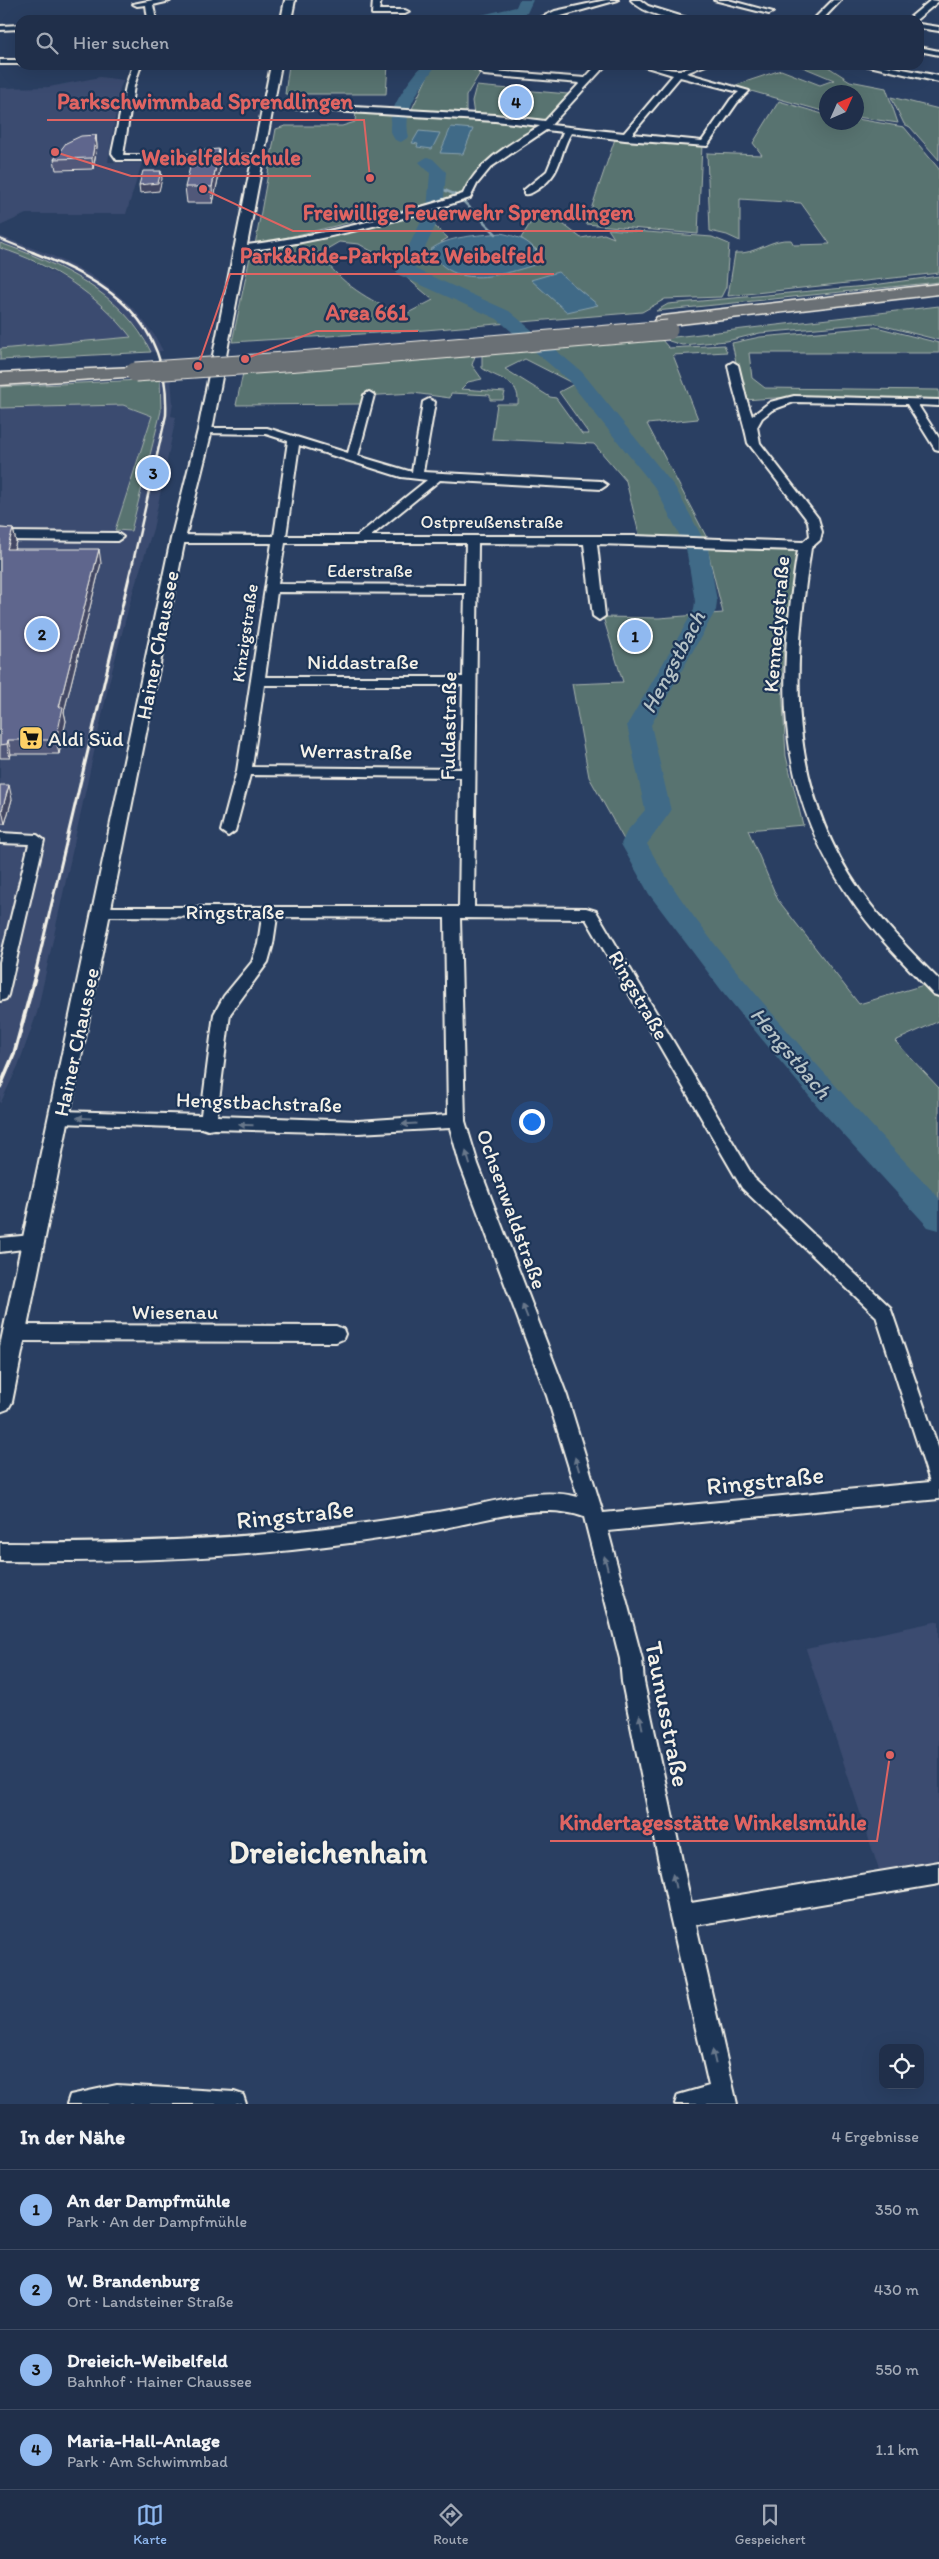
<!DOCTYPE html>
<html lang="de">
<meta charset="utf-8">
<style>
:root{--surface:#202f4a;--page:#2d3b54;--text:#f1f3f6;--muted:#a2a9b5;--line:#3d4a62;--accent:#90b9f0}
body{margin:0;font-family:Itim,sans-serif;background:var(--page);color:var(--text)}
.controls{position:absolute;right:15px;bottom:15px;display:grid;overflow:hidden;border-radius:10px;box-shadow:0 5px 20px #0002}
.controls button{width:45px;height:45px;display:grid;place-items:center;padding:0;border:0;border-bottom:1px solid var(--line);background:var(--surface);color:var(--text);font:25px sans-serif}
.compass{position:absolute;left:819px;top:85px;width:45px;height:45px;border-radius:50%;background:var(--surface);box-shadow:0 5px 20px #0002;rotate:45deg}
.you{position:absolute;left:531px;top:1121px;width:18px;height:18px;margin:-12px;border:4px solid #fff;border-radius:50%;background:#1a73e8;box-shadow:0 0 0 8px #1a73e833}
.badge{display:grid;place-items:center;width:32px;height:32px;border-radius:50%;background:var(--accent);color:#111;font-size:16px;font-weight:700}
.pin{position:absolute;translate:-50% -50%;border:2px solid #fff;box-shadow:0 1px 5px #0006}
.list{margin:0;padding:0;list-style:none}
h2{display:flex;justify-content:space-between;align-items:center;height:65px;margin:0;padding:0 20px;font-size:21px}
h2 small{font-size:16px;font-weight:400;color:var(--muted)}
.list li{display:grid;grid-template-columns:32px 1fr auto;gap:15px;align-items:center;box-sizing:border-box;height:80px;padding:0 20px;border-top:1px solid var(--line)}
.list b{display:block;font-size:19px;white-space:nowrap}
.list p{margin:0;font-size:16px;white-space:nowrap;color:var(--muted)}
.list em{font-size:16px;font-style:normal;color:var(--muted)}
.icon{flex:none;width:28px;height:28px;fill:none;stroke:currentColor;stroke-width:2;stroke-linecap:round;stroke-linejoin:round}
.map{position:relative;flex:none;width:939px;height:2104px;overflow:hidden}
.search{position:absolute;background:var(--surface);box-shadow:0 5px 20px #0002;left:15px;right:15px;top:15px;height:55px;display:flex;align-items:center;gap:12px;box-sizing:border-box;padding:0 18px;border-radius:15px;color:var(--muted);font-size:19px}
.sheet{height:385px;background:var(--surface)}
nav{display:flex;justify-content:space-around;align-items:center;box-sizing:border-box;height:70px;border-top:1px solid var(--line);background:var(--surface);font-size:14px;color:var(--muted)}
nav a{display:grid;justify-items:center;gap:2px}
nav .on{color:var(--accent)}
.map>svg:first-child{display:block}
</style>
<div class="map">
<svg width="939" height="2104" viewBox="0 0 939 2104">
<rect width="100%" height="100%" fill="#2a3f62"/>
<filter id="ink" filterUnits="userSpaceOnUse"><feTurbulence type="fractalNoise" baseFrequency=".02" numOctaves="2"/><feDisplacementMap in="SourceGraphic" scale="10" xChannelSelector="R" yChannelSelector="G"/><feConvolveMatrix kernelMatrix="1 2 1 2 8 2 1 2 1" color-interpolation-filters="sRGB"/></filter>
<g filter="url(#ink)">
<g fill="#3a4b6f">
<polygon points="100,77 124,80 120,88 108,162 142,163 126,214 26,214 0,226 0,88 49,87"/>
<polygon points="0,236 51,255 89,274 115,292 136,311 155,336 163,351 151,352 142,332 109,300 69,272 0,243"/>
<polygon points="0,248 16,253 79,286 104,306 132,338 0,349"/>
<polygon points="171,378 173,403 171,416 176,417 153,529 132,595 110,679 37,1013 18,1066 0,1104 0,408 123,405 152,416 115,530 131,531 161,411 160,379"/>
<polygon points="939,1621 939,1860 879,1870 806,1649"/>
</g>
<g fill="#597370" stroke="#a6b2ac" fill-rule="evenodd">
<polygon points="289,65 388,65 386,94 285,94"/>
<polygon points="433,65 461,65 480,73 466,96 466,113 411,111"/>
<polygon points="798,65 825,65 850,81 886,88 898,123 857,117 856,92 826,92 826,112 733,86 781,70 820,85 834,80"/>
<polygon points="476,86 568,94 543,122 474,115 472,101"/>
<polygon points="891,97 939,109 939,160 910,127 904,124"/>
<path d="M779 101 826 115V122H856L857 119 904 127 939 169V273L728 296 735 253C756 255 770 238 791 240L794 245 830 244 801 203 740 199V241L727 235 710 231 707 153 762 155 753 143Z"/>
<polygon points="356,111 538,124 476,172 465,195 255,245 276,129 285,126 342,126 355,122"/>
<polygon points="616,136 702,145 698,234 586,224"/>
<path d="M421 214 448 238 441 242 537 250 521 238 533 219 559 221 581 238 604 234 614 238 608 229 712 237 729 244 726 287 721 297 665 299 642 312 425 330 232 342 250 257 264 254 258 250ZM339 242 359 244 385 259 433 300 402 316C367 298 342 286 320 253Z"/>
<path d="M0 243C58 263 124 294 151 352L0 360V349L131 337C98 295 51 264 0 248Z"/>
<polygon points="939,276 939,282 656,311 668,304 866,286"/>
<polygon points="939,306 939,340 873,323 760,333 727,341 682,345 669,341 666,338"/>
<path d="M876 327 939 343V353H749L752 378 765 388 939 390V401C874 395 809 395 744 400L732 343 760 337Z"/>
<path d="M661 339 669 348 724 345 727 352 673 355 698 419 647 424 708 540 640 538 626 481 594 444 492 439 497 404H518C520 379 498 380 482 368V355ZM525 359 574 384 559 392 589 434H582L556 398 550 397 505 369Z"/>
<polygon points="475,356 472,365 482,379 468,382 461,389 505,392 503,400 490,400 490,395 451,393 450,398 413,393 364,396 362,404 236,405 243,373"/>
<polygon points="160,379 161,411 131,531 115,530 152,416 123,405 0,408 0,387"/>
<polygon points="707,548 798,551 784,641 782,687 786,756 803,825 748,830 778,900 859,1004 924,985 939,998 939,1021 895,1041 939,1088 939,1200 879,1142 788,1034 774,1043 657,899 589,777 572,684 623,682 603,617 659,618 723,613"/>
</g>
<g fill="#406b87" stroke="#88a1ae">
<polygon points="451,127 473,129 463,154 440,153"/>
<polygon points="419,131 440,133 432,149 417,147 418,144 412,143"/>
<path d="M501 233C522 238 534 241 541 263 504 274 454 293 430 250 450 235 476 236 501 233Z"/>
<polygon points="558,272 598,305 567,312 531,280"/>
</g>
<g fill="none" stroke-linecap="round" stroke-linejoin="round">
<g stroke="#88a1ae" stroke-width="2.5">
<polyline points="435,186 456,195"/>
<polyline points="464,202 496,234"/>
</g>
<g fill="#406b87" fill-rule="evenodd">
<polygon points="519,0 533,0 527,13 496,20 470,20 472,17 516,7"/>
<path d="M422 65H436C421 88 402 108 409 137L401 142 395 140C379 116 408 84 422 65Z"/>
<path d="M427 157 433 159 446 172 443 210 415 269 509 311 582 372 675 487 708 548 717 601 716 610 651 725 671 811 647 844C679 903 723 955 766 1006 822 1072 880 1135 939 1198V1230L928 1227 819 1108 722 991 649 894 621 844 627 831 645 810 627 725 694 610 695 601 686 548 656 489 568 380 497 319 399 275 396 271 427 210 430 173 419 162Z"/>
</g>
<defs>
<g id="minor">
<polygon points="153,0 170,1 153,5 156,20 148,20 146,5 137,6 133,4"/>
<polygon points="373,0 381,0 379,10 405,10 409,12 405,14 372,14"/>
<polygon points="606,0 618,0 547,20 536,20 555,11"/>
<path d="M631 0H640L648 6 693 20C673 20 645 15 631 0Z"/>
<polygon points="714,0 728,0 773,12 769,14"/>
<polygon points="833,0 841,0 822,20 813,20"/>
<polygon points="931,0 939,1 916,20 907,20"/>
<polygon points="919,24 939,27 939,31 919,28"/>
<polygon points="20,25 20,29 0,30 0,26"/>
<polygon points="919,47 939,51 939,55 919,51"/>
<rect x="0" y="60" width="20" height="4"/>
<polygon points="133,65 141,65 134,86 123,155 258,155 263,158 261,160 117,160 112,153 126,86"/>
<path d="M597 65H606L551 125 624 133 673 75 640 65C652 65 663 69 675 70 683 71 696 65 706 65L686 73 749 91 737 103 707 146 625 140 571 133C558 155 563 173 538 189 533 192 530 195 524 194V190L547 171 563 132 546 130 491 167 477 184 470 198C395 222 318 242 239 252L234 249 239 246C316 237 390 218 463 194 478 161 510 144 540 126L495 121 268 107 264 104 265 102 495 115 545 121 580 83 484 75 480 72 481 70 585 78ZM680 77 739 92 731 99 702 141 632 134Z"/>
<polygon points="865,65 882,65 939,76 939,82"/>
<path d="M733 362 738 365 746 398 752 416 770 402 794 396 939 400V406L918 405 939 438V450L935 449 907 404 794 402 772 410 762 418 757 427 760 443 818 518 822 532 820 540 811 548C792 669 786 783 859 889 882 922 910 951 939 980V996L933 994C903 962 871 931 847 894 773 783 778 676 798 550L597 544 605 616 599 620 593 616 584 544 478 543 474 907 586 908 596 911 754 1178 890 1307 939 1450V1499L608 1531 642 1659 644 1682 691 1903 939 1862V1884L696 1925 737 2104H675L678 2095 709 2086 670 1916 622 1682 620 1659 584 1517C538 1500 475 1524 428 1531 383 1539 337 1545 292 1550 195 1560 98 1562 0 1561V1543C117 1544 234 1540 351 1525 389 1520 428 1514 466 1507 503 1500 541 1487 578 1497L547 1396 460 1164 450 1128 358 1133 214 1129 208 1130 202 1128 60 1123 54 1121 52 1117 54 1113 60 1111 201 1115 214 1014 224 996 252 962 258 944 262 917 103 916 98 915 95 911 98 907H459L461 777 250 775 235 831 228 836 221 831 237 771 272 543H178L172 539 178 535 274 536 288 441 266 434 205 433 201 432V428H267L348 453 364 395 369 392 374 395 358 456 412 472 423 402 429 399 435 402 423 472 601 481 607 485 601 489 440 480 371 536H634L803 542 810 536 808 521 748 443C743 417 733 392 728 365ZM299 445 401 477 427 480 357 536H286ZM285 543H466L465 585 278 584ZM277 592 465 593 463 677H265ZM264 685H463L461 769 252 767ZM277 917 445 918 448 1115 358 1121 217 1116 230 1014 268 962 273 944ZM460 918 586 919 742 1188 876 1316 930 1482 603 1513 567 1396 478 1164 465 1121Z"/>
<polygon points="0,532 117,533 123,537 117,541 0,540"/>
<polygon points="0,833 37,835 44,840 8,995 6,999 0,1001 0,962 29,844 0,843"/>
<polygon points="32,1235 38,1237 41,1242 38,1247 0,1252 0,1238"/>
<polygon points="13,1325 336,1326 343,1329 345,1334 343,1339 336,1342 13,1341 6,1338 4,1333 6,1328"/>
<polygon points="117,2085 234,2092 243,2095 246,2104 67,2104 70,2095"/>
</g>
<g id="tertiary">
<polygon points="285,0 295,0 291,20 281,20"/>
<polygon points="271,65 281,65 212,430 185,539 12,1402 8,1409 0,1412 0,1346 171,539 198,430"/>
</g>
<g id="motorway">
<polygon points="939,284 939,294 663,326 657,325 654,321 657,317 663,316"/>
<polygon points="135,367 141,368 144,372 141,376 0,385 0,373"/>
</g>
</defs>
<use href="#minor" stroke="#f4f1e8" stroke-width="4"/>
<use href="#tertiary" stroke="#f4f1e8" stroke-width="4"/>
<use href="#motorway" stroke="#f4f1e8" stroke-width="3"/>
<use href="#minor" fill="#1d3557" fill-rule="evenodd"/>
<use href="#tertiary" fill="#1d3557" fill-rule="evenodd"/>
<use href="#motorway" fill="#6b6f75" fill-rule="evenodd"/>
<polyline stroke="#f4f1e8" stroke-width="2" points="0,239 35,253"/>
<path stroke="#f4f1e8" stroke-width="2.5" d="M32 252C111 283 170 321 166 415L131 571"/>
<polyline stroke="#f4f1e8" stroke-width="3" points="36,970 131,569"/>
<polyline stroke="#f4f1e8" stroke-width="4" points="0,1087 14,1054 37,969"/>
<defs>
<polyline id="motorway-bridge" points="135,372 299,361 668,330"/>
</defs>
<use href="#motorway-bridge" stroke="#f4f1e8" stroke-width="21" stroke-linecap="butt"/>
<use href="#motorway-bridge" stroke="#6b6f75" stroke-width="19"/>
</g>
<g fill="#515879" stroke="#f4f1e8">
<polygon points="96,135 97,147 93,169 56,170 54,159"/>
<polygon points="219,149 221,165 213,203 187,203 185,187"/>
<polygon points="0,528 13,529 16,542 14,549 101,563 64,712 66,721 59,754 11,754 10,758 0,758"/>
<polygon points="0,785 12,799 5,824 0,824"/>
</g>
<g fill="#424763" stroke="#f4f1e8">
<polygon points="96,135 97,147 93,169 92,158"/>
<polygon points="219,149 221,165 213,203 212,187"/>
<polygon points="161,171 162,179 159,191 140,193 139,185"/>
<polygon points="13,529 16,542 10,562 7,549"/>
<polygon points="99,549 101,563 64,712 66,721 59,754 56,740 59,707"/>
<polygon points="8,740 11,754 10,758 7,744"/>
<polygon points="9,785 12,799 5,824 2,810"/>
</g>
<g fill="#5e668d" stroke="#f4f1e8">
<polygon points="96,135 92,158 54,159 66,143 81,136"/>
<polygon points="219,149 212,187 185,187 194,151"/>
<polygon points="143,171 161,171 158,183 139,185"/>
<polygon points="0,528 13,529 7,549 99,549 59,707 63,707 56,740 8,740 7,744 0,745"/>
<polygon points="0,785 9,785 2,810 0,810"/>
</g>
<defs><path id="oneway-solid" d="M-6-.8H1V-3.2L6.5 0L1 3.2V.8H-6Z" transform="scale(1.25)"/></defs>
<g fill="#68778a">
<use href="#oneway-solid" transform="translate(84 1118) rotate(-177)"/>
<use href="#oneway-solid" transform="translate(409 1124) rotate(177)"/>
<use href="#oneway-solid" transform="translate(246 1125) rotate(-178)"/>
<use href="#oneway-solid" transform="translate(468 1158) rotate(-107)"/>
<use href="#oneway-solid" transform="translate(525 1311) rotate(-111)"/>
<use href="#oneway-solid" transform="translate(577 1464) rotate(-107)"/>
<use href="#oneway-solid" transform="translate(606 1563) rotate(-104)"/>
<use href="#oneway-solid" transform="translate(641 1722) rotate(-102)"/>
<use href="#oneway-solid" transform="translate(674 1881) rotate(-102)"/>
<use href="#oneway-solid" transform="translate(714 2057) rotate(-103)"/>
</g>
</g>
<defs>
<symbol id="supermarket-square" viewBox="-11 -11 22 22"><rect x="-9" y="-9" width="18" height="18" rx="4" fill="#ffd166" stroke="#1d3557"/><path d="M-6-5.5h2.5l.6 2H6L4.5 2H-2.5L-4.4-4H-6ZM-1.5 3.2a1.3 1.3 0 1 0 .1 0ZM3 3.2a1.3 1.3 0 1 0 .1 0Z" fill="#111"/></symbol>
</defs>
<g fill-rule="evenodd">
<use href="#supermarket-square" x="17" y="724" width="28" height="28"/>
</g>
<g text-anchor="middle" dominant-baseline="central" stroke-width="4.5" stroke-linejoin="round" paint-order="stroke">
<g font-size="18" fill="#f4f1e8" stroke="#1d3557">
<text x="492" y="522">Ostpreußenstraße</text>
<text x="370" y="571">Ederstraße</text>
<text transform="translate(245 633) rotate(-82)">Kinzigstraße</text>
</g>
<g font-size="21" fill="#f4f1e8" stroke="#1d3557">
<text transform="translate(776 624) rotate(-85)">Kennedystraße</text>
<text transform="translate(157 645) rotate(-79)">Hainer Chaussee</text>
<text x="363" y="661">Niddastraße</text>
<text transform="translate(448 726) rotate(-89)">Fuldastraße</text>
<text transform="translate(356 751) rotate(1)">Werrastraße</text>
<text x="235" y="911">Ringstraße</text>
<text transform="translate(639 995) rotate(60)">Ringstraße</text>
<text transform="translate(76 1042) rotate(-78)">Hainer Chaussee</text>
<text transform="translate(259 1102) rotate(2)">Hengstbachstraße</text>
<text transform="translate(512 1209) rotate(70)">Ochsenwaldstraße</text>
<text x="175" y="1311">Wiesenau</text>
</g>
<g font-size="21" fill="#f4f1e8" stroke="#1d3557" text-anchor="start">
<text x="48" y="738">Aldi Süd</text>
</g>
<g font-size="22" font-style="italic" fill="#b5c2c6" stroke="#1d3557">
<text transform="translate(673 662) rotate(-62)">Hengstbach</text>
<text transform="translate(791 1053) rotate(50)">Hengstbach</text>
</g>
<g font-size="25" fill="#f4f1e8" stroke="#1d3557">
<text transform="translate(765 1480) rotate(-6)">Ringstraße</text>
<text transform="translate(295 1514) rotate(-6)">Ringstraße</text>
<text transform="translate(668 1714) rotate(79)">Taunusstraße</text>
</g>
<g font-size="31" font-weight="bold" fill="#f4f1e8" stroke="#1d3557">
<text x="328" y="1852">Dreieichenhain</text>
</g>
</g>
<path fill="none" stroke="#df6462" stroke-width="2" d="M370 178L364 120H47M55 152L131 176H311M203 189L293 231H643M198 366L230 274H554M245 359L316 331H418M890 1755L877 1841H550"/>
<g fill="#df6462" stroke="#1d3557" stroke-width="2">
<circle cx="370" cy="178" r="5"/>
<circle cx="55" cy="152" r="5"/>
<circle cx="203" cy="189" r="5"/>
<circle cx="198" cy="366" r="5"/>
<circle cx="245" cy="359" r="5"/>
<circle cx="890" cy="1755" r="5"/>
</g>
<g font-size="22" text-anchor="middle" font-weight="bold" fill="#df6462" stroke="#1d3557" stroke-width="4.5" stroke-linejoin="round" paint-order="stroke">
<text x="205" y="109">Parkschwimmbad Sprendlingen</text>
<text x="221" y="165">Weibelfeldschule</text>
<text x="468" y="220">Freiwillige Feuerwehr Sprendlingen</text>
<text x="392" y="263">Park&amp;Ride-Parkplatz Weibelfeld</text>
<text x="367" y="320">Area 661</text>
<text x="713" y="1830">Kindertagesstätte Winkelsmühle</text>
</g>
</svg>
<div class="controls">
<button><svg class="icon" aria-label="locate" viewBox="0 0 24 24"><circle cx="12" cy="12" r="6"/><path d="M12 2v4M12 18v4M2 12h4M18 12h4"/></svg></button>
</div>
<svg class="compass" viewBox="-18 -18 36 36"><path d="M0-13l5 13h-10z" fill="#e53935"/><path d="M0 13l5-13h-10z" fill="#a2a9b5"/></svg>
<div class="you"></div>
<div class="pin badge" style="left:635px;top:636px">1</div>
<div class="pin badge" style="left:42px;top:634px">2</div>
<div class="pin badge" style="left:153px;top:473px">3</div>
<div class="pin badge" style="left:516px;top:102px">4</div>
<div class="search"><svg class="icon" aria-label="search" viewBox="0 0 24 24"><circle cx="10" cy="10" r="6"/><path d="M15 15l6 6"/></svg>Hier suchen</div>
</div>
<section class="sheet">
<h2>In der Nähe<small>4 Ergebnisse</small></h2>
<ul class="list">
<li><span class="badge">1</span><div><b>An der Dampfmühle</b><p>Park · An der Dampfmühle</p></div><em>350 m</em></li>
<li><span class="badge">2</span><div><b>W. Brandenburg</b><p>Ort · Landsteiner Straße</p></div><em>430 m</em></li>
<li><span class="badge">3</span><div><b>Dreieich-Weibelfeld</b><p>Bahnhof · Hainer Chaussee</p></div><em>550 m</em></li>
<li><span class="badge">4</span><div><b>Maria-Hall-Anlage</b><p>Park · Am Schwimmbad</p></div><em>1.1 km</em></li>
</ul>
</section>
<nav>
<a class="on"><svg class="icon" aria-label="map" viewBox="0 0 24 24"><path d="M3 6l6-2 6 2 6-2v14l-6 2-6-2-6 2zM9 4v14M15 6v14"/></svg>Karte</a>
<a><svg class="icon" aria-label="directions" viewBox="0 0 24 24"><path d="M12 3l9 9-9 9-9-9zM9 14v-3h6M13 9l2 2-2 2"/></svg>Route</a>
<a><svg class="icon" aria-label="saved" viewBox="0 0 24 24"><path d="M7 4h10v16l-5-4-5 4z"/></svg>Gespeichert</a>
</nav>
